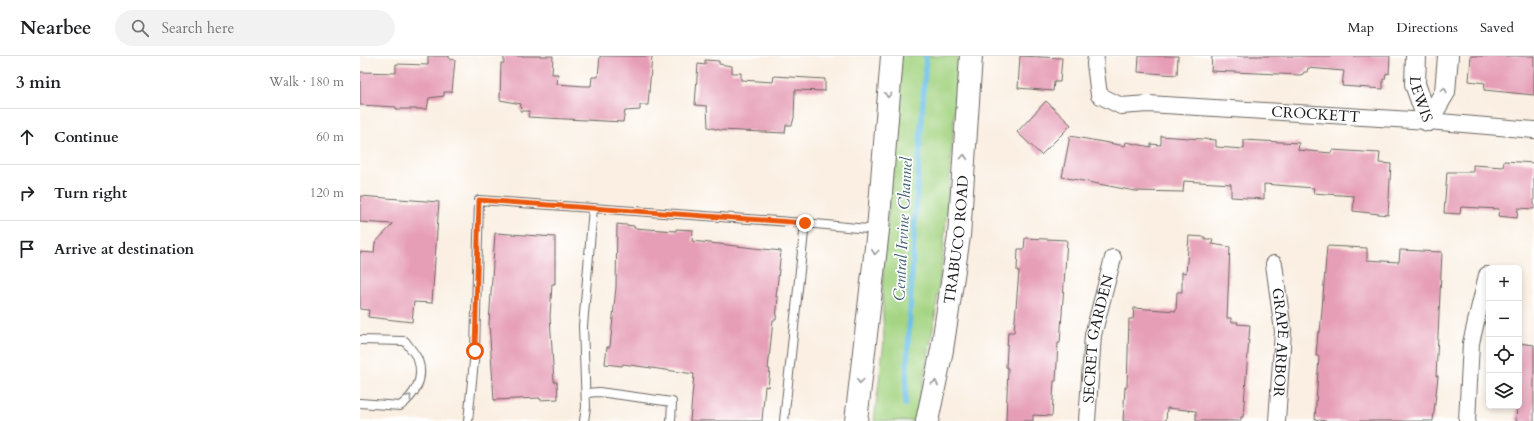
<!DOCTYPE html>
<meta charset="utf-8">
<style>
:root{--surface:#fff;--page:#f2f2f2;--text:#202124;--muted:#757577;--line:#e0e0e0}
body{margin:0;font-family:Cardo,serif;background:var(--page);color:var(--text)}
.controls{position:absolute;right:12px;bottom:12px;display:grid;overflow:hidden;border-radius:6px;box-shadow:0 2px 6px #0003}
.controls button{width:36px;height:36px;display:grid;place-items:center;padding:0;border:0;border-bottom:1px solid var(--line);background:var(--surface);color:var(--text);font:20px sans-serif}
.stop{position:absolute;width:12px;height:12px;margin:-9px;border:3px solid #ea580c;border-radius:50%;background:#fff}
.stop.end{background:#ea580c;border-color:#fff;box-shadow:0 1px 4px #0008}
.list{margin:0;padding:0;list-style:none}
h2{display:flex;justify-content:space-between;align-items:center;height:52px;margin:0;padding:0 16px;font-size:17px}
h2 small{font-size:13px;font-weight:400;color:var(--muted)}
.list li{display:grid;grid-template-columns:26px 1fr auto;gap:12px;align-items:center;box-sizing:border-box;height:56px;padding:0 16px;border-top:1px solid var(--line)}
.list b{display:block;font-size:15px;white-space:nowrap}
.list em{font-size:13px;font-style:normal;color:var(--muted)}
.icon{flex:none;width:22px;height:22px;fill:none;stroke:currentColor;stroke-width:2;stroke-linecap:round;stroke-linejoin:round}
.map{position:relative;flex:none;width:1174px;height:365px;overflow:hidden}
header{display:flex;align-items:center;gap:24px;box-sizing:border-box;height:56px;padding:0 20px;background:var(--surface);border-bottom:1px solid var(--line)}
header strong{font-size:19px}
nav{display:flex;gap:22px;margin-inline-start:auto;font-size:14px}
.search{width:280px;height:36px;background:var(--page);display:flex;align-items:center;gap:10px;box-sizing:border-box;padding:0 14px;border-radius:22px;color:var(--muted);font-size:15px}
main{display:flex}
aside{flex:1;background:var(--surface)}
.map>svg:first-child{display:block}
</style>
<header>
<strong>Nearbee</strong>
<div class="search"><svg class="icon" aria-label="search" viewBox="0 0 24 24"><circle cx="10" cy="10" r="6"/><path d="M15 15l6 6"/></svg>Search here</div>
<nav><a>Map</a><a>Directions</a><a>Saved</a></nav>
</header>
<main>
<aside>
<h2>3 min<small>Walk · 180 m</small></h2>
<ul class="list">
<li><svg class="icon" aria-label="ahead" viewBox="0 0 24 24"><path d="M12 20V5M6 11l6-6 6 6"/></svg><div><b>Continue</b></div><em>60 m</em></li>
<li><svg class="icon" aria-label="right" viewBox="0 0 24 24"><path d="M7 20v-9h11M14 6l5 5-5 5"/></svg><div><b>Turn right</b></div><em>120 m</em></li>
<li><svg class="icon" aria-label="arrive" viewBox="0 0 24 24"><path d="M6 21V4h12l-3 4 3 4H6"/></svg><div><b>Arrive at destination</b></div></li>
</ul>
</aside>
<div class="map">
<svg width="1174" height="365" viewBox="0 0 1174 365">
<rect width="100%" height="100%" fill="#fff"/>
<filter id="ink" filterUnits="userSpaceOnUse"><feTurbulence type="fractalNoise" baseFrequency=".025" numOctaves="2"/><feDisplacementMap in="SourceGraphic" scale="8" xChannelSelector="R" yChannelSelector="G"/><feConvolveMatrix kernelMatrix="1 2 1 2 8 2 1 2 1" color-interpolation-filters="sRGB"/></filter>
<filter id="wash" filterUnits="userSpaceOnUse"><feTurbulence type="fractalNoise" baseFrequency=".012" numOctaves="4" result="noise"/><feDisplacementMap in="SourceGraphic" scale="16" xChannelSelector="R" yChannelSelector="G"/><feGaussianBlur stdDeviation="0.9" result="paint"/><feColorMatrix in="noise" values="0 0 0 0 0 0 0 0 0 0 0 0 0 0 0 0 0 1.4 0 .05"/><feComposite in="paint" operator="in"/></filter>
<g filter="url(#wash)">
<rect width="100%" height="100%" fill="#faefe2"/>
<path fill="#a4d482" stroke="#60784f" d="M540 0H598C593 82 588 164 577 245 572 285 563 326 555 365H514L524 286 522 231Z"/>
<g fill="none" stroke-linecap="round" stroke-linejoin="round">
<polyline stroke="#6bbfe7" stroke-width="5.5" points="545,348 555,164 566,0"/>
</g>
<g id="blocks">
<g fill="#e69db6">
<polygon points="68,0 89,0 89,3 95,4 92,36 84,36 84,40 69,42 67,53 36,53 36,51 0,49 0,16 36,17 36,8 68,9"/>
<polygon points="144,0 193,0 192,18 198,18 197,28 224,30 231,30 232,21 238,21 240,0 292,0 288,49 280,49 280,54 265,55 263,66 168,61 169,55 160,55 161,48 140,44 141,7 144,7"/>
<polygon points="660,0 702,2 700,26 694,26 693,35 658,32"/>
<polygon points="779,0 818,0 817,19 778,16"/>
<polygon points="852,0 1030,0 1029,18 1026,17 1025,23 1023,23 1023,33 982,30 984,15 948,12 947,16 944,16 943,18 940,19 851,15"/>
<polygon points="1111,0 1174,0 1174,39 1124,34 1125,27 1109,25"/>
<polygon points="345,4 359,5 359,8 372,10 372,17 381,17 381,24 413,26 414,20 465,23 465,35 435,34 434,62 432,69 426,69 425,77 360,74 348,71 347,50 335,49 338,8 345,9"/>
<polygon points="686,45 711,69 681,99 657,76"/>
<polygon points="710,80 765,90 766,86 791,91 791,88 801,89 801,80 856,84 856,91 884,93 884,84 939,87 938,94 971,97 972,94 1020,97 1019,107 1031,108 1028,159 993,155 994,140 953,137 954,132 904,128 904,143 871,141 871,128 824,125 823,136 775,135 702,121"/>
<polygon points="1144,105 1174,107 1174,153 1158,152 1157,162 1138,160 1139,153 1101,151 1100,158 1084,157 1087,116 1113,116 1113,109 1143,111"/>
<polygon points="0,140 79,146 72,247 54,246 52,266 8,261 9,254 0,253 0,196 14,197 15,187 33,168 0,166"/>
<polygon points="257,168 274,170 274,172 316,175 316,173 333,174 332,185 421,195 416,241 418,241 416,264 413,264 408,313 410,313 408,331 405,330 402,365 330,365 334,318 263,308 262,310 245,308 247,291 250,291 256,231"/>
<polygon points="135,177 195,181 195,228 192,228 190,260 194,326 197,326 198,343 180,344 180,342 134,344 129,267"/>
<polygon points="829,180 845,181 845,183 853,183 852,188 870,191 867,262 871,262 871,266 878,266 877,268 890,269 883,361 881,361 881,365 836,365 836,355 807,352 806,365 763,365 765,331 767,331 769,263 773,263 774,252 816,255 817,236 822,236 822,216 826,217"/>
<polygon points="665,182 707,184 700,287 698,287 696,325 694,325 692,360 673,359 673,365 646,365 648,312 646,311 648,276 654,276 659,215 657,215 658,193 664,193"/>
<polygon points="967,190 1007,192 1007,204 1039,206 1040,194 1082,196 1076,320 1078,320 1073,365 965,365 955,363 959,300 956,300 958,276 960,276 961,266"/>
<polygon points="1159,287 1174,289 1174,365 1156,365 1157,350 1159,350"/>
</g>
</g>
</g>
<g filter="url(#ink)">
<use href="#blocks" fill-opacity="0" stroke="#6a6661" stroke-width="1"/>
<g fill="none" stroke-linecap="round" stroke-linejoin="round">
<defs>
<g id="service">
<polyline points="445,167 518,174"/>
<path d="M0 284 45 285C49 291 55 297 58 304 65 323 54 340 40 350L0 347"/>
<polyline points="226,337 239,336 312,346 311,365"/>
<polyline points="108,365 115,295 119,144 445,167 424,365"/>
<polyline points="224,365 226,351 223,270 233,152"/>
</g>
<g id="minor">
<path id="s1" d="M736 0 735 8 739 39 761 50 788 48 1068 65 1174 74"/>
<path id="s2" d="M914 208 923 275 917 365"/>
<path id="s3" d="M727 365 733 279 753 202"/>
<polyline points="1107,365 1111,287 1127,219"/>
</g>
<g id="tertiary">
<path id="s4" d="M1056 0 1055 28 1068 65"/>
<polyline points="1068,65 1085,36 1088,0"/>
</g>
<g id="secondary">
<polyline points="496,365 518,174 532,0"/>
<path id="s5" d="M567 365 582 294 599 180 611 0"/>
</g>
</defs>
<use href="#service" stroke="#6a6661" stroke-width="10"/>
<use href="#minor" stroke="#6a6661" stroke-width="18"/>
<use href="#tertiary" stroke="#6a6661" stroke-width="22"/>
<use href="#secondary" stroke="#6a6661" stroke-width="24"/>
<use href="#service" stroke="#fff" stroke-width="8"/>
<use href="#minor" stroke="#fff" stroke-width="16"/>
<use href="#tertiary" stroke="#fff" stroke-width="20"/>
<use href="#secondary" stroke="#fff" stroke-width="22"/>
</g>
<defs><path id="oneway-chevron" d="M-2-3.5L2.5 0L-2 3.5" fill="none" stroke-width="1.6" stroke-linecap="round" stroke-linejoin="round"/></defs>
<g stroke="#999">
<use href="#oneway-chevron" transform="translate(1084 34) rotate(-76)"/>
<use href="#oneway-chevron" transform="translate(528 39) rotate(94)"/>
<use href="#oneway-chevron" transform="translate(604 101) rotate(-86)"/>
<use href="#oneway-chevron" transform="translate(515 196) rotate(97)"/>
<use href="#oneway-chevron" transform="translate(500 325) rotate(97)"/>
<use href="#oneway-chevron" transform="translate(575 327) rotate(-78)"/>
<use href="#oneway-chevron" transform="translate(49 341) rotate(-49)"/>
</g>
</g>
<g fill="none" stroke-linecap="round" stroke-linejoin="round" filter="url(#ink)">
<polyline stroke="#ea580c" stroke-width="5" points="115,295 119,144 445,167"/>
</g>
<g text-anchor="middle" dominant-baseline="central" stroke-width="3.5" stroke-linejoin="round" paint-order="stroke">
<g font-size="15" fill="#1c1c1c" stroke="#fff">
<text stroke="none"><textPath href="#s4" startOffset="44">LEWIS</textPath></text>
<text stroke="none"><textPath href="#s1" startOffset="259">CROCKETT</textPath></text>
<text stroke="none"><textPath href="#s5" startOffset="184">TRABUCO ROAD</textPath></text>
<text stroke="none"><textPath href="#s3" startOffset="83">SECRET GARDEN</textPath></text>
<text stroke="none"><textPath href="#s2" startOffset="79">GRAPE ARBOR</textPath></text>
</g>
<g font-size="16" font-style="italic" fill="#3c5d6d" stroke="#fff">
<text transform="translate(543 173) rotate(-87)">Central Irvine Channel</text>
</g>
</g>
</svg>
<div class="controls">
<button>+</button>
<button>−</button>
<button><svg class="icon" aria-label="locate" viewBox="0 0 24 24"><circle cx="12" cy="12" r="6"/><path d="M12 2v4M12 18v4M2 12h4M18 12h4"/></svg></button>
<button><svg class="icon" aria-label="layers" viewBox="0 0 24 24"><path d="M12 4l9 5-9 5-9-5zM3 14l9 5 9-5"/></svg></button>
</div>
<div class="stop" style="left:115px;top:295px"></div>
<div class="stop end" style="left:445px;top:167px"></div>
</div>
</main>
